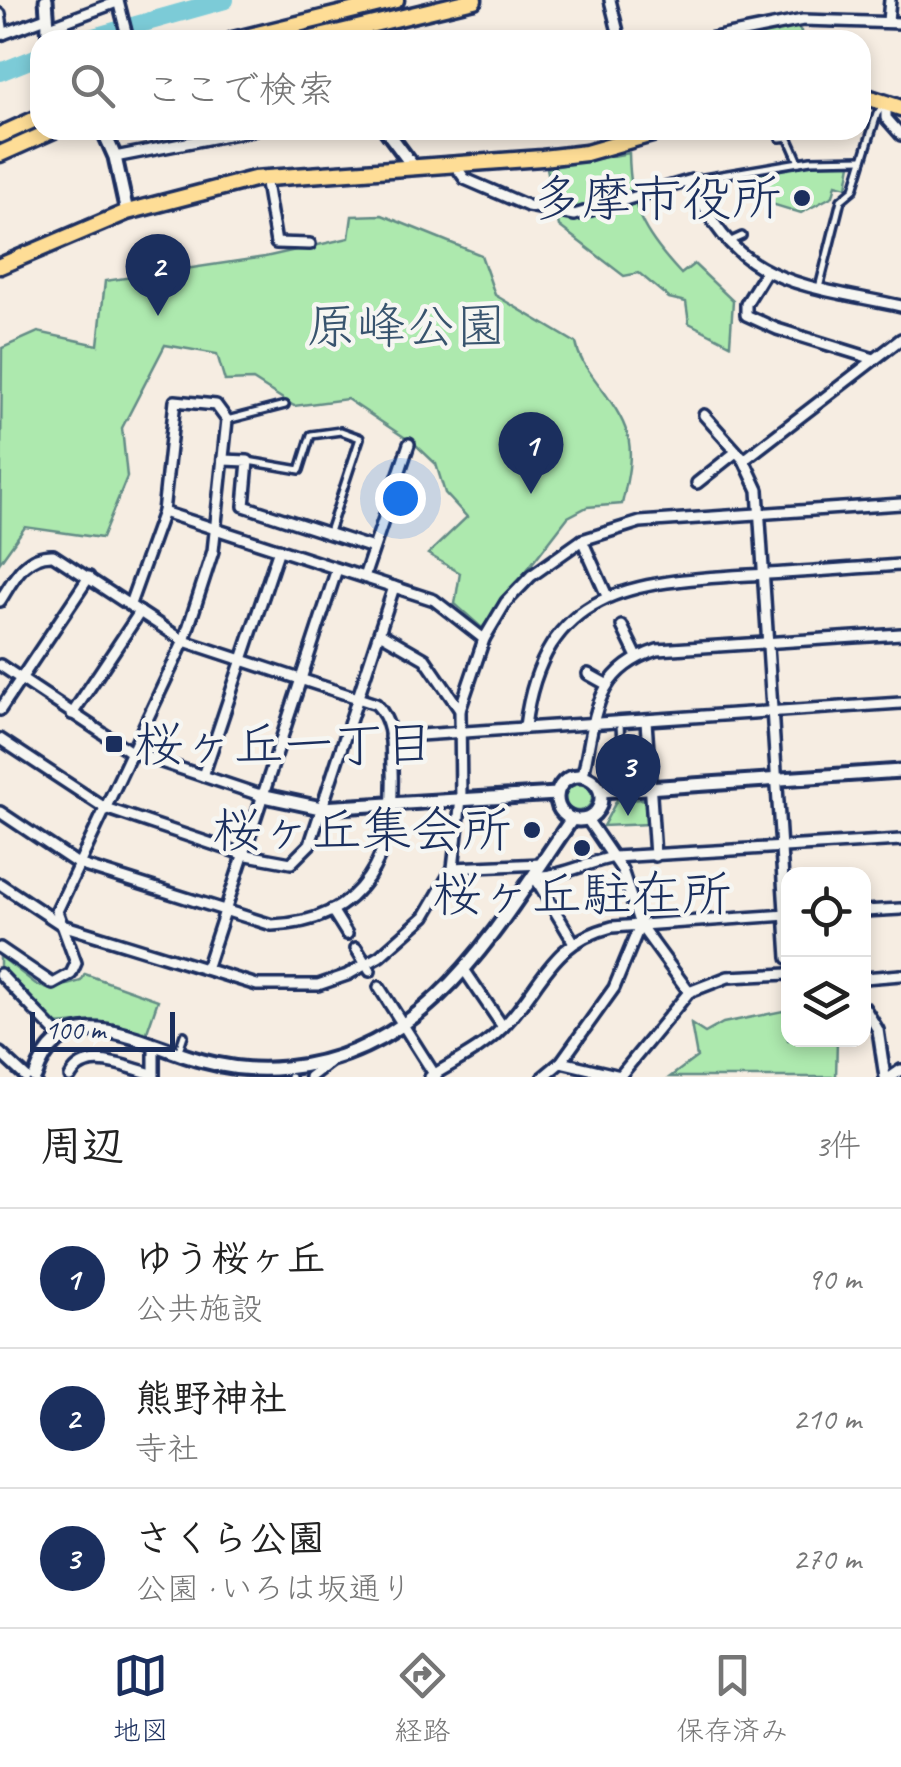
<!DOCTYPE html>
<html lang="ja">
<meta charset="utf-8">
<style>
:root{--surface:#fff;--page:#f2f2f2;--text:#222;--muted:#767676;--line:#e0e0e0;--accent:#1b2f5e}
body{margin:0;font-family:Caveat,"Klee One",sans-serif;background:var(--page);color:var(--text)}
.controls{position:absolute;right:30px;bottom:30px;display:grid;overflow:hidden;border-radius:20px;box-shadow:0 5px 15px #0003}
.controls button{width:90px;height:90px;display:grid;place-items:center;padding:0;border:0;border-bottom:2px solid var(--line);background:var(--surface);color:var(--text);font:50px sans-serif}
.scale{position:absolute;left:30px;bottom:25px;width:145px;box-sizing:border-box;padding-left:10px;border:5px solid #1b2f5e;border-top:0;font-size:28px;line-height:35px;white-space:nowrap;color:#1b2f5e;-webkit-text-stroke:8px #f6f6f2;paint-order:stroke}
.you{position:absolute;left:400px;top:498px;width:35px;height:35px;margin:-25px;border:8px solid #fff;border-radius:50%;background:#1a73e8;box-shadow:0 0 0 15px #1a73e833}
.badge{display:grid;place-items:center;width:65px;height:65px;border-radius:50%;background:var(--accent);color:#fff;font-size:32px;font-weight:700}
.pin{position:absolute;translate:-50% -82px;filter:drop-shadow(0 2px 5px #0008)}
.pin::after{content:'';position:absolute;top:52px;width:35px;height:30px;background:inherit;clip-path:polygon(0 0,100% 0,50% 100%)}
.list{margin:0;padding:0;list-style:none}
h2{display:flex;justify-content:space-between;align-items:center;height:130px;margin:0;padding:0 40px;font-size:42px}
h2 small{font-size:32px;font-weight:400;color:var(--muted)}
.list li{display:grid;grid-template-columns:65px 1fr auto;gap:30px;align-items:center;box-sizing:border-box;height:140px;padding:0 40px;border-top:2px solid var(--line)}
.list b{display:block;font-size:38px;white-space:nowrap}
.list p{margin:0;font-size:32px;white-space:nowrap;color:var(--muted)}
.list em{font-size:32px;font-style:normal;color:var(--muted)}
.icon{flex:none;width:55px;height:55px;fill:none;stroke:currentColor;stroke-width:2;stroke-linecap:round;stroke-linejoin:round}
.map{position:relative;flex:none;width:901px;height:1077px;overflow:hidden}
.search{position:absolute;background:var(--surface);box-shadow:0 5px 15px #0003;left:30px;right:30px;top:30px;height:110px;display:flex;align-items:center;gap:25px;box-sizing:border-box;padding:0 35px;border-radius:30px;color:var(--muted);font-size:38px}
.sheet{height:550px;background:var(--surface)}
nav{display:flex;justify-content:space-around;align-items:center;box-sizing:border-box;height:140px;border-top:2px solid var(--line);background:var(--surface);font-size:28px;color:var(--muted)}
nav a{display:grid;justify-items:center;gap:5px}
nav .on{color:var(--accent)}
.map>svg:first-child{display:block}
</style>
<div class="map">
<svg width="901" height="1077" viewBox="0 0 901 1077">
<rect width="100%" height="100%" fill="#f6ede2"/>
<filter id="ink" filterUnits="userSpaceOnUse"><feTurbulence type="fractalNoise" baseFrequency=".01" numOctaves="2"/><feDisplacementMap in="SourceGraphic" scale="20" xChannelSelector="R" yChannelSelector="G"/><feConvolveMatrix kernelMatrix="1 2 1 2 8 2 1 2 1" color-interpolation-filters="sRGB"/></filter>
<g filter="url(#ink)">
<g fill="#ade9ae" stroke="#648c86" stroke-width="2.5">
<polygon points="794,25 801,31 801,40 722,40"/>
<path d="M629 153C630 210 643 233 681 274L694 264 733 301 730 344 689 323 686 302 669 298 639 273 624 276 559 226 547 168Z"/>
<polygon points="812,164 851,164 847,187 836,184 833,196 801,213 755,199 749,192 753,174"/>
<path d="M382 215 481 255 495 295 576 343C579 360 589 371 599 385 635 433 635 447 622 504L587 507 568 517 482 628 455 604 460 573 428 554 467 517 445 493 436 464 416 445 347 399 294 406 253 380 225 381 217 354 165 345 122 428 127 477 102 538 25 527 0 562 2 348 38 332 98 345 105 281 265 257 349 238 352 216Z"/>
<circle cx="578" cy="797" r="14"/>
<polygon points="648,799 649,824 603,826 617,800"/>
<polygon points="0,956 37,985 50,990 81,981 85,974 158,1000 146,1035 96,1022 54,1025 0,966"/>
<polygon points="788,1010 788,1040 837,1040 836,1077 670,1077 697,1057 691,1024 705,1033 723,1023"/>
</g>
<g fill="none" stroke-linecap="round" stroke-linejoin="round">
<g stroke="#7bcbd7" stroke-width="18">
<polyline points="83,40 225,0"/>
<polyline points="0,72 40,56"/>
</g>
<defs>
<g id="service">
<polyline points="780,138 788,137 799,162"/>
<polyline points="692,180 811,160 863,159"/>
<polyline points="731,241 742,236"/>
<polyline points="819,288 841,200 854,189 877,114 883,106"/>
<polyline points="227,420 285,405"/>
<polyline points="248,461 300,470 311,435 341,431 360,438 329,532"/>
<polyline points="620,724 621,746"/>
<polyline points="179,1050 184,1035"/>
<polyline points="290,1077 291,1077"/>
</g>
<g id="minor">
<polyline points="118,0 128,40"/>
<polyline points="610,0 620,40"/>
<polyline points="0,14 3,34"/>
<polyline points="888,21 890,0"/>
<polyline points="47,28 117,2"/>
<polyline points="0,35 46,18"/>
<polyline points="703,40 803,20 901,23"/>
<polyline points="886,103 886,118 901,135"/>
<polyline points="115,157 253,130"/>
<path d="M455 165 465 179 528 206 574 215 692 180C734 286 802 284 901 306"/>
<polyline points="265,177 276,243 310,244"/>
<polyline points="765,273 746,304 746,315 777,329 874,359"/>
<polyline points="704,415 744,460 758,490 788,958"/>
<polyline points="223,460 248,461 244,506 373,548"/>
<polyline points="744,460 901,339"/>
<polyline points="697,483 736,452"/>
<polyline points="163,512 434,600 484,639"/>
<polyline points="582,540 607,596"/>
<polyline points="364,577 409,444"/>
<path d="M0 601C13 580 25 554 53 555L184 641 376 704C394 723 391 745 392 770 395 853 366 922 272 925L78 864 0 812"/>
<polyline points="622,626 637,657"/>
<polyline points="0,665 131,752 260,795"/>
<polyline points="588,674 606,684"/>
<polyline points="0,710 89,577"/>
<polyline points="460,710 484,639 506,602 531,576 582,540 640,522 901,504"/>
<polyline points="72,714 140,612"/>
<polyline points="646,721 655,856"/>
<path d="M525 726C543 588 632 582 749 575 799 573 850 568 901 565"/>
<polyline points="390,737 901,703"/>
<polyline points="0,739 105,808 242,854 291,863 310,844 394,587"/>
<path d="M583 775C596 718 592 671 657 650L901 634"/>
<polyline points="203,776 279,549"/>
<polyline points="587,819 622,870 640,925 689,992"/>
<polyline points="453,868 542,864"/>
<path d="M534 876C559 878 588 862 614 857L901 840"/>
<polyline points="534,876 573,941"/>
<polyline points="0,884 62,925 257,985 318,985 347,975 380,956 425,916 453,868 461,799 460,710 425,659 380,633"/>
<polyline points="332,910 347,934"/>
<polyline points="864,911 901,909"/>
<polyline points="0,948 53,984 71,974 76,963 57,911 184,641 213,551 227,420 216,405 175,401 163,512 130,604"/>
<polyline points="356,948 370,971"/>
<polyline points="206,969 337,569"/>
<polyline points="465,971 503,1027"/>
<polyline points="0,974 60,1037"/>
<polyline points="864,978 901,975"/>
<polyline points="379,987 436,1077"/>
<polyline points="864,1007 878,1030 885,1077"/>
<polyline points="0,1053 26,1077"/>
<polyline points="561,1062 620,1076 689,992 728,977 788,974"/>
<path d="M70 1077C86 1047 127 1068 153 1074"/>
<polyline points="154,1077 154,1046"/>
<polyline points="310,1077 332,1060"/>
<path d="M430 1077C454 1062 482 1049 501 1029 543 987 548 943 612 927L787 915"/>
<polyline points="543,1077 561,1062 614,988 640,925"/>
<polyline points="891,1077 901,1070"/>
</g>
<g id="tertiary">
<polyline points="46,0 49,40"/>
<polyline points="103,130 115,157 127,212"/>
<polyline points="386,130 412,165"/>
<circle cx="579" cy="798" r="22"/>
<polyline points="601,791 901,771"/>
<polyline points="260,795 321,808 557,794"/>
<path d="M35 1077C64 991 143 1046 203 1061 229 1068 258 1071 286 1068 431 1054 497 926 572 819"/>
</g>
<g id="primary">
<polyline points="233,40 396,0"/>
<polyline points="307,40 474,0"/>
<polyline points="861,95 901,108"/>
<polyline points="0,135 40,117"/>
<polyline points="0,154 54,130"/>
<polyline points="0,266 127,212 254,179 542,158 586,153 666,130"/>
</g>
</defs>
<use href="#service" stroke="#1b2f5e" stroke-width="12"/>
<use href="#minor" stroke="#1b2f5e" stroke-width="16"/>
<use href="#tertiary" stroke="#1b2f5e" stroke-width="19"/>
<use href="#primary" stroke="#1b2f5e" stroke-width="21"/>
<use href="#service" stroke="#f6f6f2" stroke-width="5"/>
<use href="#minor" stroke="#f6f6f2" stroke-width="9"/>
<use href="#tertiary" stroke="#f6f6f2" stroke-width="11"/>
<use href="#primary" stroke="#fedd96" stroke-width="14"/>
</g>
</g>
<g fill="#1b2f5e" stroke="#f6f6f2" stroke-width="4">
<circle cx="802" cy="198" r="10"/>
<rect x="104" y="734" width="20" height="20" rx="5"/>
<circle cx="532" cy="830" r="10"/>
<circle cx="582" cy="848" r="10"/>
</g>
<g text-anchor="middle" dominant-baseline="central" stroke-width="9" stroke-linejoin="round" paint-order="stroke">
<g font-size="50" fill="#1b2f5e" stroke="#f6f6f2" text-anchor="end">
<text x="782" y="198">多摩市役所</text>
<text x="134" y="744" text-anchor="start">桜ヶ丘一丁目</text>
<text x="512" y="830">桜ヶ丘集会所</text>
<text x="582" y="894" text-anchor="middle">桜ヶ丘駐在所</text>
</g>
<g font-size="50" fill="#38546e" stroke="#f6f6f2">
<text x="406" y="326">原峰公園</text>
</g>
</g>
</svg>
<div class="controls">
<button><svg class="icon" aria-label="locate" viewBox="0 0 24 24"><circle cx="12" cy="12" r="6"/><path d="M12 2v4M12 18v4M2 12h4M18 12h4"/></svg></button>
<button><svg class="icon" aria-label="layers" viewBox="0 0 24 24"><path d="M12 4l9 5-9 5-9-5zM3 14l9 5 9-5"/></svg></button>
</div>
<div class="scale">100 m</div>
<div class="you"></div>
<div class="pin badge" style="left:531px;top:494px">1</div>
<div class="pin badge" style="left:158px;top:316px">2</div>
<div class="pin badge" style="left:628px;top:816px">3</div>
<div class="search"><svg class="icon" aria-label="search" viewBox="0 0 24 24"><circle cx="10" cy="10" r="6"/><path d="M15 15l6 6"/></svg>ここで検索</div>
</div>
<section class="sheet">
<h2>周辺<small>3件</small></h2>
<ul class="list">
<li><span class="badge">1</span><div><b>ゆう桜ヶ丘</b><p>公共施設</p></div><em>90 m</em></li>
<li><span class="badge">2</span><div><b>熊野神社</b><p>寺社</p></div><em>210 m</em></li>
<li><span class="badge">3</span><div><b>さくら公園</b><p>公園 · いろは坂通り</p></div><em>270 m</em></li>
</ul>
</section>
<nav>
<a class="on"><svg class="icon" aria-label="map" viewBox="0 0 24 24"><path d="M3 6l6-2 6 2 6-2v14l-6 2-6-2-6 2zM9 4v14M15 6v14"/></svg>地図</a>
<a><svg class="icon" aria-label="directions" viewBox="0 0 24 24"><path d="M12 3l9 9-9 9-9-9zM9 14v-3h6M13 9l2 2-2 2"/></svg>経路</a>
<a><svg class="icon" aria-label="saved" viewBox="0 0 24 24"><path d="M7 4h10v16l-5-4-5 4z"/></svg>保存済み</a>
</nav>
